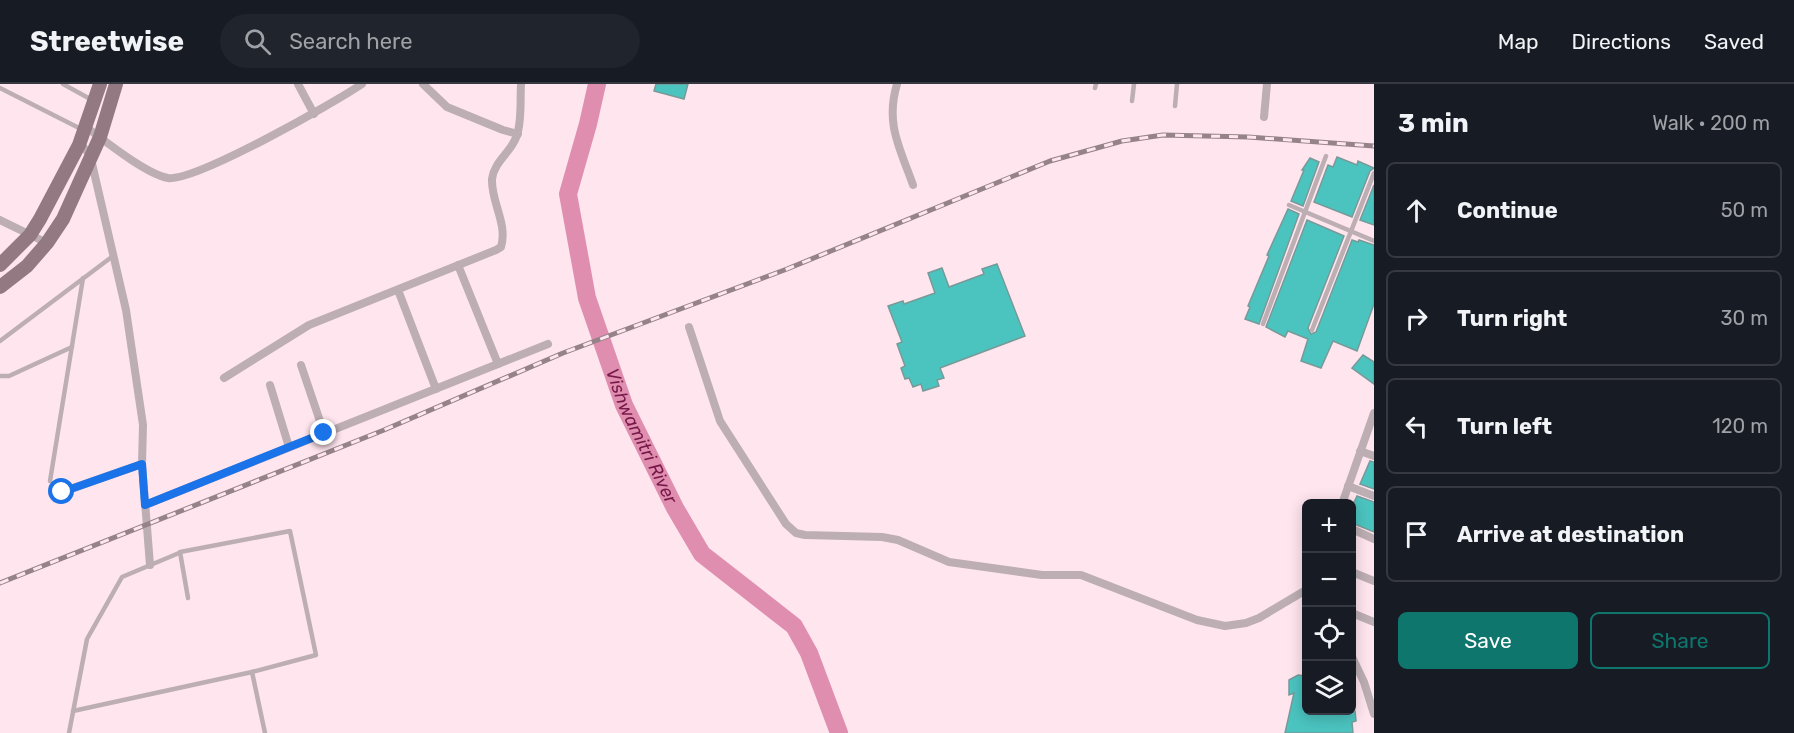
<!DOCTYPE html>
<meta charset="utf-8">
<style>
:root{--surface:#171b24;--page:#20242c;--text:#f1f3f6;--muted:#9ea1a6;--line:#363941;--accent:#0f766e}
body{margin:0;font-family:Rubik,sans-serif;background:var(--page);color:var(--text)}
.controls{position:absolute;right:18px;bottom:18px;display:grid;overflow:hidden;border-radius:9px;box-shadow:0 3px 15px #0003}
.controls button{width:54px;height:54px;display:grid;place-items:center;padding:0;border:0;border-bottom:2px solid var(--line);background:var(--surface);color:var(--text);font:30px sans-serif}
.stop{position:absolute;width:18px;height:18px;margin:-14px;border:4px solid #1a73e8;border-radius:50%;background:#fff}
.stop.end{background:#1a73e8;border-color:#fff;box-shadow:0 2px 6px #0008}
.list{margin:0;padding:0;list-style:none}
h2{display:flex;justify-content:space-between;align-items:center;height:78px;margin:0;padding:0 24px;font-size:26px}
h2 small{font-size:20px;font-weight:400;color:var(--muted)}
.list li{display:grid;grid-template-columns:39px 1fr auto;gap:18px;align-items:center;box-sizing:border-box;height:96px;margin:0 12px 12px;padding:0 12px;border:2px solid var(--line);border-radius:9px}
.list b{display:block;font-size:22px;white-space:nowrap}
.list em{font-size:20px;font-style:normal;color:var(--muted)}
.actions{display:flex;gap:12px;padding:18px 24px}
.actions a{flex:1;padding:14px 0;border:2px solid var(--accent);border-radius:9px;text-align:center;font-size:21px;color:var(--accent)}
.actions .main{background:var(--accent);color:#fff}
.icon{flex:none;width:33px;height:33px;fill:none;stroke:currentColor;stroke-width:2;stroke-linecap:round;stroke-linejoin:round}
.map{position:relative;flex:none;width:1374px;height:649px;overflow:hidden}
header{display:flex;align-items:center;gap:36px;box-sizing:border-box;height:84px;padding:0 30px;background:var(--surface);border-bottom:2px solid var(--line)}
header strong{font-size:28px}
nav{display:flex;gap:33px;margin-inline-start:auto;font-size:21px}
.search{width:420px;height:54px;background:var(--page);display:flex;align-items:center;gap:15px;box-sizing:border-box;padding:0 21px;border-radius:33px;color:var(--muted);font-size:22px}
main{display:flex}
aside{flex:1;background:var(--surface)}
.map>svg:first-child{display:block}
</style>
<header>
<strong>Streetwise</strong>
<div class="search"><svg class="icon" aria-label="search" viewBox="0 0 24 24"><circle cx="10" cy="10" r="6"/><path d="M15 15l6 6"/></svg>Search here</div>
<nav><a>Map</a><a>Directions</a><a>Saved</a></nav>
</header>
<main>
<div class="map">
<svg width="1374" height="649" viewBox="0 0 1374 649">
<rect width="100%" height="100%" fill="#ffe5ee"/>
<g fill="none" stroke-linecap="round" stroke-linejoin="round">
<path stroke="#e08eaf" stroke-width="18" id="s1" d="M597 0 588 40 568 110 587 214 624 321 675 424 702 470 794 542 809 569 839 649"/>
</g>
<g fill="#4bc4c0" stroke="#779a98" stroke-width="1.5">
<polygon points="656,0 688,0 684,15 654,7"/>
<polygon points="1337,73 1357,81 1358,77 1374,84 1370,87 1352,133 1314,118 1328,81 1333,83"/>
<polygon points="1310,74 1319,78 1303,122 1291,117 1304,86 1302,86"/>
<polygon points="1374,101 1374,141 1360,136"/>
<polygon points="1288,125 1299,130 1259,240 1245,235 1250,223 1248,222 1269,172 1267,171"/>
<polygon points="1307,136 1344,152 1308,244 1311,250 1316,248 1352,156 1358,158 1359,156 1374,161 1374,220 1357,267 1333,257 1321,284 1301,277 1308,255 1288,247 1285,253 1266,243"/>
<polygon points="997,180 1025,252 940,284 944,294 937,296 939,302 923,307 921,300 913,303 909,294 905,295 901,284 905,282 897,260 902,258 888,222 903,217 904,220 935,209 928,189 942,184 949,203 984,190 982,185"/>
<polygon points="1363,271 1374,278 1374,300 1352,284"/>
<polygon points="1370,377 1374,378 1374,405 1360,400"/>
<polygon points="1357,412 1374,418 1374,448 1352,439 1356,424 1352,423"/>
<polygon points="1298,591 1306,592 1306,627 1355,627 1356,637 1352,638 1353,649 1285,649 1294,609 1289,611 1289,596"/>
</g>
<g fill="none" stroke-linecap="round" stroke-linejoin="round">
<g stroke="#bcaeb3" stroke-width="4.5">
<polyline points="63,0 92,16"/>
<polyline points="0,4 83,46"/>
<polyline points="1095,4 1096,0"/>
<polyline points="1132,17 1134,0"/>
<polyline points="1175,22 1177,0"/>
<polyline points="1289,121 1374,157"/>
<polyline points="1263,240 1326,72"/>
<polyline points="1312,246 1374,89"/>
<polyline points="0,257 113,172"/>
<polyline points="0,292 9,292 72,263"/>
<polyline points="50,397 83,194"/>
<polyline points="188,514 180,468 290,447 316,571 252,588"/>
<polyline points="73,627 252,588 265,649"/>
<polyline points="69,649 87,555 122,493 179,469"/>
</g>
<g stroke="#bcaeb3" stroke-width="8">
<polyline points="298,0 314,30"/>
<polyline points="423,0 447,23 503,46 518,50"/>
<path d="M897 0C885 40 900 64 913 101"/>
<polyline points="1264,33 1267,0"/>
<path d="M86 43C105 57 146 90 168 94 195 98 334 19 362 0"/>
<polyline points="0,136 47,159"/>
<polyline points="458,181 498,280"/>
<polyline points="398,206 436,305"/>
<polyline points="689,243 720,337 786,440 796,449 805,451 882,453 898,456 949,478 1042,491 1081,491 1197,536 1225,542 1246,539 1259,534 1306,506"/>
<polyline points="301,281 324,349"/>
<path d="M224 294 309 241 496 166 501 163C508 140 491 118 492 95 494 77 512 68 517 51 522 36 520 16 521 0"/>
<polyline points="270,301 289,363"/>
<polyline points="1360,367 1374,372"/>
<polyline points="142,380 150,481"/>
<polyline points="1348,402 1374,412"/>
<polyline points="62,408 142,380 143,341 126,226 90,71 80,59"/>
<polyline points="1342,420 1374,329"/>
<polyline points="145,421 548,260"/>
<polyline points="1352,445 1374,455"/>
<polyline points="1352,488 1374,497"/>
<polyline points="1352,529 1374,538"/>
<polyline points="1352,573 1364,598 1374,630"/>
</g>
<g stroke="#927982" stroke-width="14">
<polyline points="0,181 30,151 40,135 79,61 100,0"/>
<polyline points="0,203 27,182 47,159 63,135 100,53 116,0"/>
</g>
<defs>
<polyline id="rail" points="0,499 384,346 563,269 787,185 1050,77 1122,57 1163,51 1248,53 1374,62"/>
</defs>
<use href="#rail" stroke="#96838a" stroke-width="5"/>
<use href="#rail" stroke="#ffe5ee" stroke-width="3" stroke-dasharray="9" stroke-linecap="butt"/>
</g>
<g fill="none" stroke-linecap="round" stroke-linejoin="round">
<polyline stroke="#1a73e8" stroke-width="8" points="62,408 142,380 145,421 324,349"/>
</g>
<g text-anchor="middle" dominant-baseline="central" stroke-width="4.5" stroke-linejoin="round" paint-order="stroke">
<g font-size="18" font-style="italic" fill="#771849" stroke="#ffe5ee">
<text stroke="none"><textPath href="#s1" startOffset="368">Vishwamitri River</textPath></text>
</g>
</g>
</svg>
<div class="controls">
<button>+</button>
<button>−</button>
<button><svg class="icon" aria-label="locate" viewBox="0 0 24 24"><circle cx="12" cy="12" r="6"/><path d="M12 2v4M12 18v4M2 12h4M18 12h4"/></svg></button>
<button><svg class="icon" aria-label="layers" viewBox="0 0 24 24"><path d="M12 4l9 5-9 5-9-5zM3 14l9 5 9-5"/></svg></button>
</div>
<div class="stop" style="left:62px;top:408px"></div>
<div class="stop end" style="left:324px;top:349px"></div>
</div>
<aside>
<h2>3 min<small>Walk · 200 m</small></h2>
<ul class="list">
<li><svg class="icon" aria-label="ahead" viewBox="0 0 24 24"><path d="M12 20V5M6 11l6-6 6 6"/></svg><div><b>Continue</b></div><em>50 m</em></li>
<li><svg class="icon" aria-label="right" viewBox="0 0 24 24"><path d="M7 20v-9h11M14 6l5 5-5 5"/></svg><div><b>Turn right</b></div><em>30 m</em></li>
<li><svg class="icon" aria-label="left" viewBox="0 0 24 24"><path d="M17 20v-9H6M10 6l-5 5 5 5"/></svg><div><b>Turn left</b></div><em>120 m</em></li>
<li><svg class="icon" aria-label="arrive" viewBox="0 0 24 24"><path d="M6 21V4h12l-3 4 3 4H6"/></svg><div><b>Arrive at destination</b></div></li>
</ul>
<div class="actions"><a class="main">Save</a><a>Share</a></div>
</aside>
</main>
